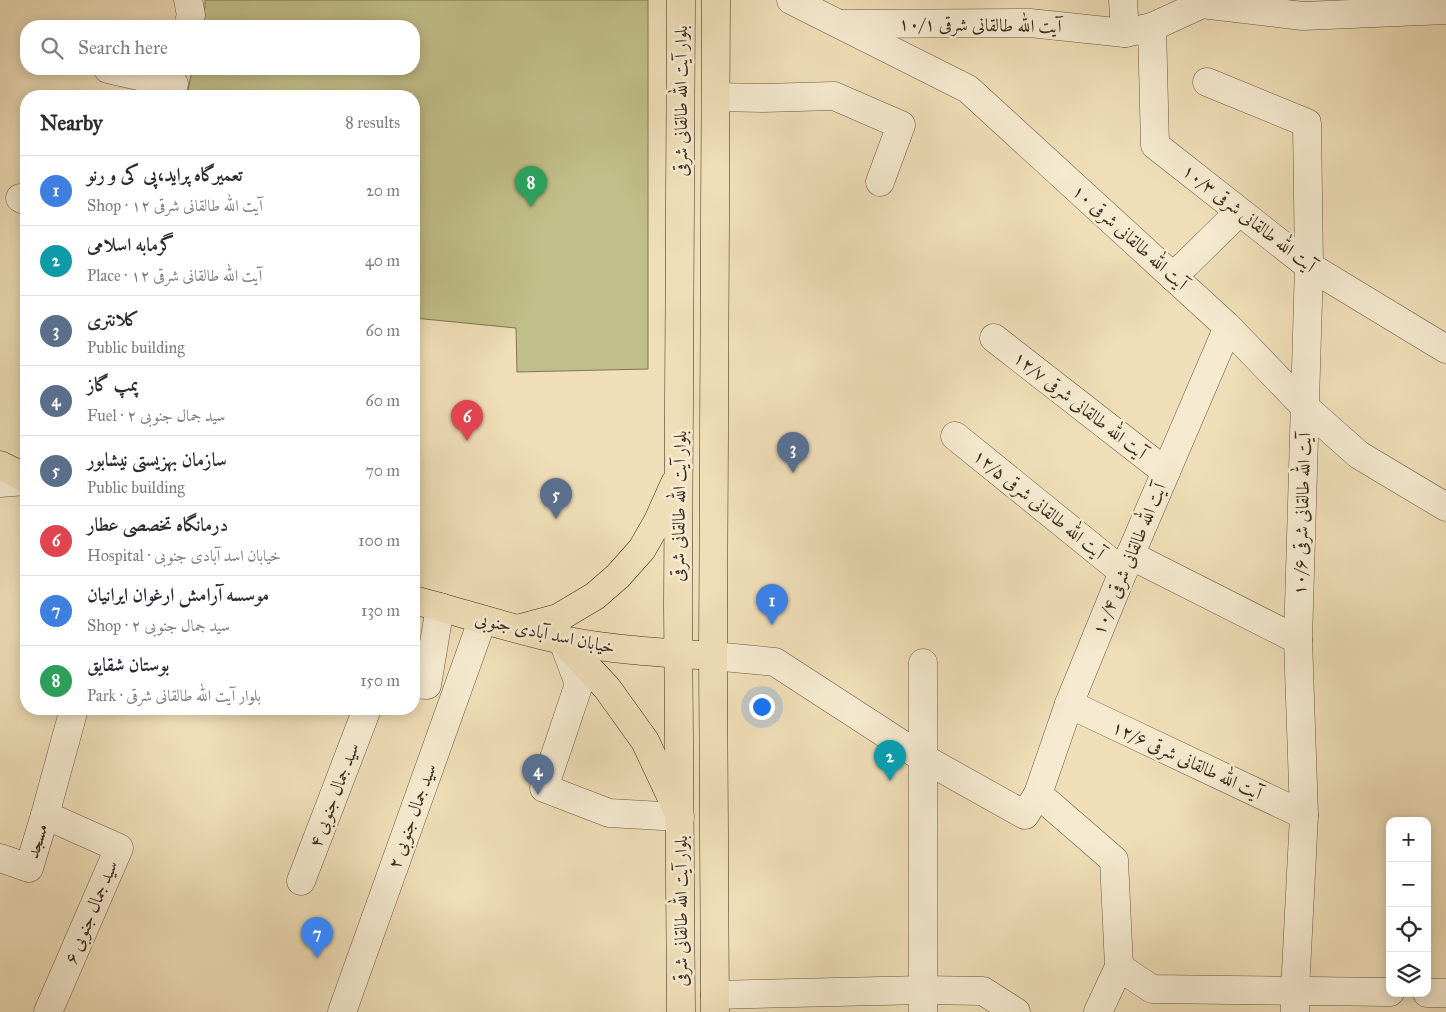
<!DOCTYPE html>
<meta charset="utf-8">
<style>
:root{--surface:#fff;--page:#f7f7f7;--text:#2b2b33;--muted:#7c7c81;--line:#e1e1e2;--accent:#8f2418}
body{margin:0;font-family:"IM FELL Great Primer",Amiri,serif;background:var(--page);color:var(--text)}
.controls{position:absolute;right:15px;bottom:15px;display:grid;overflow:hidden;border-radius:10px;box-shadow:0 2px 12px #0003}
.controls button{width:45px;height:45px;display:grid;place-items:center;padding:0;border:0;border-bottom:1px solid var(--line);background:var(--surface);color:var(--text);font:25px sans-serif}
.you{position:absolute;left:761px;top:706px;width:18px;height:18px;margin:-12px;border:4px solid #fff;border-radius:50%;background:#1a73e8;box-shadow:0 0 0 8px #1a73e833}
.badge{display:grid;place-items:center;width:32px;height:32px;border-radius:50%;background:var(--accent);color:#fff;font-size:16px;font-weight:700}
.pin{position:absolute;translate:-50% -41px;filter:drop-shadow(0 1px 2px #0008)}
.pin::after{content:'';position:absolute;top:26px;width:18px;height:15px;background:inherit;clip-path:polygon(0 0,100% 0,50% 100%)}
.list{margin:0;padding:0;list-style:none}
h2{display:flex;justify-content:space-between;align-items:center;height:65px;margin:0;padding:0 20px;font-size:21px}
h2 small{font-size:16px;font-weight:400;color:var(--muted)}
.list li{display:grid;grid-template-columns:32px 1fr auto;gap:15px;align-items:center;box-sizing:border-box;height:70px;padding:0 20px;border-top:1px solid var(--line)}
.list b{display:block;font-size:19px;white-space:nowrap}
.list p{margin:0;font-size:16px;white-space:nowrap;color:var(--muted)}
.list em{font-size:16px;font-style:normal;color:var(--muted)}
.icon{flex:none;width:28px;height:28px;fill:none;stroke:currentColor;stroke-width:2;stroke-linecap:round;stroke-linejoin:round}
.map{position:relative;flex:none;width:1446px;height:1012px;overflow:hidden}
.search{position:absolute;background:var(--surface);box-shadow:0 2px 12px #0003;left:20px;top:20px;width:400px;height:55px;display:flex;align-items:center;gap:12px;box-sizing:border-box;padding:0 18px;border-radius:20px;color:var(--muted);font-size:19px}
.panel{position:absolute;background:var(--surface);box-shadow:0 2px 12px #0003;left:20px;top:90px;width:400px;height:625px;border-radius:20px}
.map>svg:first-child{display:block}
</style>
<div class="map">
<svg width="1446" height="1012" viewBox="0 0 1446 1012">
<rect width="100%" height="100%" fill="#efdeb7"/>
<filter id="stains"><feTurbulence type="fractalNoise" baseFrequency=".004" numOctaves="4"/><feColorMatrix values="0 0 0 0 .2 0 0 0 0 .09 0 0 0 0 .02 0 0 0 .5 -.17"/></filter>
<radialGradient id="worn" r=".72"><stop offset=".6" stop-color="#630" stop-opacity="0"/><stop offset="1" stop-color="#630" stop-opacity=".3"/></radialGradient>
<polygon fill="#c1bf89" stroke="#7e7654" points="205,0 648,0 648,369 517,372 516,328 414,318 414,96 187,96 192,69 414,69 414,26 201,26 205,7"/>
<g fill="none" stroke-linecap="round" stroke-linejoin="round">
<defs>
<g id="minor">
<polyline points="791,0 968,89 1228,327 1306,408 1359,455 1446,507"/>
<polyline points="1123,0 1125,33"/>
<polyline points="842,24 1030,23 1125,33 1152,27 1202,4 1303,16 1446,10"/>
<polyline points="188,26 191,15 188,0"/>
<polyline points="1152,27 1155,145 1309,266 1446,349"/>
<polyline points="108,69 174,84"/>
<polyline points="1207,82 1307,123 1309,266 1298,640 1304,815 1295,991 1295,1012"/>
<polyline points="716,97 763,98 834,96 901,125 880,182"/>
<polyline points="20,198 26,201"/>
<polyline points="1173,277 1239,212"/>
<polyline points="994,338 1166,472"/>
<polyline points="955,436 1123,572"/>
<polyline points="0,483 26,481"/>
<polyline points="1130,555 1298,640"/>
<polyline points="563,641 579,684 544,788 609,813 680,817"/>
<polyline points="713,656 775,662 923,758 1025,815 1038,794 1069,704 1123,572 1228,327"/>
<polyline points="414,684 427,685 440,607"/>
<polyline points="1069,704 1304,815"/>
<polyline points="1038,794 1114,860 1119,967 1152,989 1390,992"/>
<polyline points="0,858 29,868 45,815"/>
<polyline points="301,881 367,709"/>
<polyline points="1427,993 1446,993"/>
<polyline points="715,995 923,990 983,991 1016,1012"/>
<polyline points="48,1012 119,848 45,815 74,709"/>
<polyline points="342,1012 482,621"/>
<polyline points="923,1012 923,663"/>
<polyline points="1098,1012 1119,967"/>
</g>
<g id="major">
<polyline points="0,465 26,478"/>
<path d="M414 600C463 613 511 629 562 640 607 649 652 652 698 655"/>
<polyline points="521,628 558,618 595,596 618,576 642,549 658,521 675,483"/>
<polyline points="562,640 607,688 645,741 677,809"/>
<polyline points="681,1012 678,605 681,0"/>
<polyline points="715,1012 713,656 716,0"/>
</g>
</defs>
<use href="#minor" stroke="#695945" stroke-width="29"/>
<use href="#major" stroke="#3c2d1f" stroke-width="29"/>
<use href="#minor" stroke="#f5ead0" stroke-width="28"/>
<use href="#major" stroke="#efdeb7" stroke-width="28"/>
</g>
<g text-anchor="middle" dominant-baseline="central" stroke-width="5" stroke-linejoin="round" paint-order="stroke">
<g font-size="18" fill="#3c2d1f" stroke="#f5ead0">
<text transform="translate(980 25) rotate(1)">آیت الله طالقانی شرقی ۱۰/۱</text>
<text transform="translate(681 101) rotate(-90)">بلوار آیت الله طالقانی شرقی</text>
<text transform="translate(1249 218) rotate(38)">آیت الله طالقانی شرقی ۱۰/۳</text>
<text transform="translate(1130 237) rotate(42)">آیت الله طالقانی شرقی ۱۰</text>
<text transform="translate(1080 405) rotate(38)">آیت الله طالقانی شرقی ۱۲/۷</text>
<text transform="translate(1039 504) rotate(39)">آیت الله طالقانی شرقی ۱۲/۵</text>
<text transform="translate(679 506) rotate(-89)">بلوار آیت الله طالقانی شرقی</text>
<text transform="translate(1302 514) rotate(-88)">آیت الله طالقانی شرقی ۱۰/۶</text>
<text transform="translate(1129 559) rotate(-67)">آیت الله طالقانی شرقی ۱۰/۴</text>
<text transform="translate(545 633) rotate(12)">خیابان اسد آبادی جنوبی</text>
<text transform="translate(1187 760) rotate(25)">آیت الله طالقانی شرقی ۱۲/۶</text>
<text transform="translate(334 795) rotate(-69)">سید جمال جنوبی ۴</text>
<text transform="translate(412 816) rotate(-70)">سید جمال جنوبی ۲</text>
<text transform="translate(37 841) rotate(-73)">مسجد</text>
<text transform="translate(681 911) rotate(-90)">بلوار آیت الله طالقانی شرقی</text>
<text transform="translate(91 912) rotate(-67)">سید جمال جنوبی ۶</text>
</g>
</g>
<rect width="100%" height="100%" filter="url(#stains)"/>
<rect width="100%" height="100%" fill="url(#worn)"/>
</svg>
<div class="controls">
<button>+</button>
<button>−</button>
<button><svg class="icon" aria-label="locate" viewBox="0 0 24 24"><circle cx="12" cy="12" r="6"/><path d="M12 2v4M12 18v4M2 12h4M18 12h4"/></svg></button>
<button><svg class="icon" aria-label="layers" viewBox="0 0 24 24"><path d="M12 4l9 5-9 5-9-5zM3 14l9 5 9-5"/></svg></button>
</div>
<div class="you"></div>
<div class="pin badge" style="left:772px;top:625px;background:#3f7fe0">1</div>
<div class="pin badge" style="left:890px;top:781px;background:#0f9aa8">2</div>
<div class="pin badge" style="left:793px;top:473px;background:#5c6f8a">3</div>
<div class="pin badge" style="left:538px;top:795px;background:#5c6f8a">4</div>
<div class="pin badge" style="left:556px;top:519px;background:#5c6f8a">5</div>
<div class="pin badge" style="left:467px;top:441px;background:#e0444e">6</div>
<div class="pin badge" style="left:317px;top:958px;background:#3f7fe0">7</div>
<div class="pin badge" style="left:531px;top:207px;background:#2e9e5b">8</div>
<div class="search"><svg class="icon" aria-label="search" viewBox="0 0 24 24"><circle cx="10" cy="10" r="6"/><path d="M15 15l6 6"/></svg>Search here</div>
<section class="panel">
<h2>Nearby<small>8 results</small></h2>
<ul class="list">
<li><span class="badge" style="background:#3f7fe0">1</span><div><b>تعمیرگاه پراید،پی کی و رنو</b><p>Shop · آیت الله طالقانی شرقی ۱۲</p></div><em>20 m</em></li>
<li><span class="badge" style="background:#0f9aa8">2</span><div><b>گرمابه اسلامی</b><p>Place · آیت الله طالقانی شرقی ۱۲</p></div><em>40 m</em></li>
<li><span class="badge" style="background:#5c6f8a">3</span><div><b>کلانتری</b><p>Public building</p></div><em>60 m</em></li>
<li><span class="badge" style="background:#5c6f8a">4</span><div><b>پمپ گاز</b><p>Fuel · سید جمال جنوبی ۲</p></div><em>60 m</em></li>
<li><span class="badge" style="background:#5c6f8a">5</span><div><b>سازمان بهزیستی نیشابور</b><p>Public building</p></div><em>70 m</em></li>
<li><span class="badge" style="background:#e0444e">6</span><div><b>درمانگاه تخصصی عطار</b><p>Hospital · خیابان اسد آبادی جنوبی</p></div><em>100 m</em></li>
<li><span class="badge" style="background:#3f7fe0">7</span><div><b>موسسه آرامش ارغوان ایرانیان</b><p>Shop · سید جمال جنوبی ۲</p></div><em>130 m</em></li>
<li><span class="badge" style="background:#2e9e5b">8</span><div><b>بوستان شقایق</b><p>Park · بلوار آیت الله طالقانی شرقی</p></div><em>150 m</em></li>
</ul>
</section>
</div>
